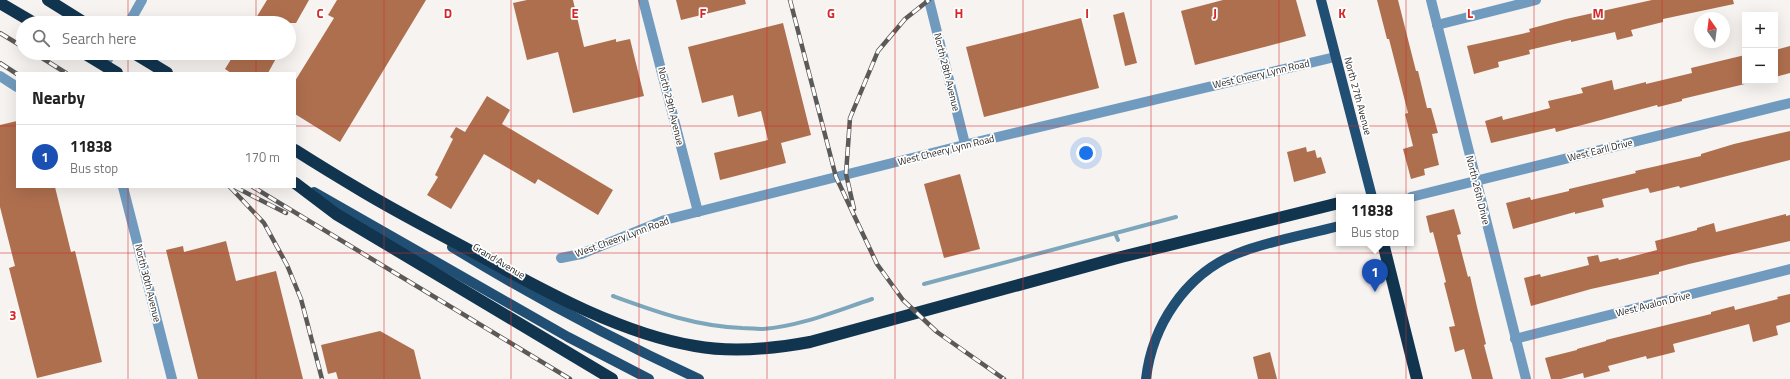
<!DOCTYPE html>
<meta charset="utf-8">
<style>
:root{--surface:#fff;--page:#f6f6f6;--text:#222;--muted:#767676;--line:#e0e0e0;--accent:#db2777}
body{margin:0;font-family:"Titillium Web",sans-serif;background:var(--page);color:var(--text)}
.controls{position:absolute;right:12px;top:12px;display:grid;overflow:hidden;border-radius:0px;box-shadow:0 4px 16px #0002}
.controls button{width:36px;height:36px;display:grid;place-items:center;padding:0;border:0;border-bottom:1px solid var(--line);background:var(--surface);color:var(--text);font:20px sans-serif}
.compass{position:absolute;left:1694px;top:12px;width:36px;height:36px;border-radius:50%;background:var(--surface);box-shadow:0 4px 16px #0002;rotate:346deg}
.you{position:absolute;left:1086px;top:153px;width:14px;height:14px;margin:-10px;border:3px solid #fff;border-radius:50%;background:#1a73e8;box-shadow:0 0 0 6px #1a73e833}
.badge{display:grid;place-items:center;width:26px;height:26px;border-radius:50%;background:var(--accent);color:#fff;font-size:13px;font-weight:700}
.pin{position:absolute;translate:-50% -33px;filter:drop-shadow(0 1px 2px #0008)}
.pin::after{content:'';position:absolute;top:21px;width:14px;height:12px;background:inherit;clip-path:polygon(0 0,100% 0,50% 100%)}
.popup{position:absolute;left:1336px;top:194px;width:78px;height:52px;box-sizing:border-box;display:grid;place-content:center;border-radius:0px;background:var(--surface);filter:drop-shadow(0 1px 3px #0005);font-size:13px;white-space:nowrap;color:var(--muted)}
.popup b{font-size:15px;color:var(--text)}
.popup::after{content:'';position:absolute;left:50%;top:100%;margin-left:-8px;border:8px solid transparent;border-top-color:var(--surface)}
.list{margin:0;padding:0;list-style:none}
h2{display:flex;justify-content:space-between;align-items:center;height:52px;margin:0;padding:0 16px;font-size:17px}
h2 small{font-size:13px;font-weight:400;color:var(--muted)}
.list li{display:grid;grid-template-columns:26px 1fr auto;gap:12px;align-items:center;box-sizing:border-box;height:64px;padding:0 16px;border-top:1px solid var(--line)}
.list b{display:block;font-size:15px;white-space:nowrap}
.list p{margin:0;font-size:13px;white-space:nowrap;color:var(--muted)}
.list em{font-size:13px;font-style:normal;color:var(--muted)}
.icon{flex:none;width:22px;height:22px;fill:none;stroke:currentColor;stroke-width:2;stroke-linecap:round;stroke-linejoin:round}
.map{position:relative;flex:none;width:1790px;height:379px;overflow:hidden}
.search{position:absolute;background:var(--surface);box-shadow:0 4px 16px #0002;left:16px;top:16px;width:280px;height:44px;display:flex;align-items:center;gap:10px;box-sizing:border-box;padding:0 14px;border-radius:22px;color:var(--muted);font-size:15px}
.panel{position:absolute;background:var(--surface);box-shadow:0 4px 16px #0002;left:16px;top:72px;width:280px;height:116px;border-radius:0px}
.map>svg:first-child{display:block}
</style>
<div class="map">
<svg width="1790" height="379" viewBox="0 0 1790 379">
<rect width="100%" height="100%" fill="#f7f3f0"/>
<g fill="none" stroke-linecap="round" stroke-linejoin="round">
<g stroke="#7da6bb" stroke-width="4">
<polyline points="1115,233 1118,240"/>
<polyline points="924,284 1176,217"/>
<path d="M613 296C657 312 695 326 742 328 749 328 757 329 763 329 801 326 836 311 872 299"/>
</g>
</g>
<g fill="#ae6f4e">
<polygon points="267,0 309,0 296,23 253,23"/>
<polygon points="337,0 426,0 340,142 295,114 295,81 334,18 328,15"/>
<polygon points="527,0 573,0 584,47 616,39 616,42 630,39 644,96 573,113 558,52 527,60 513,3"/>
<polygon points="676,0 745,0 746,4 681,20"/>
<polygon points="1223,0 1296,0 1306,36 1195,65 1181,11"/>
<polygon points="1377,0 1398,0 1416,71 1418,71 1427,108 1431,108 1438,133 1432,134 1439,165 1424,169 1425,175 1411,179 1403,149 1413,146 1405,114 1408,113 1389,39 1387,39"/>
<polygon points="1652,0 1733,0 1734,4 1663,19 1663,22 1631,30 1633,36 1617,40 1615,32 1571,42 1571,40 1529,50 1530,54 1498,62 1499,67 1474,74 1467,46 1530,32 1529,29 1566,19"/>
<polygon points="1124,12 1137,63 1125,66 1113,15"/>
<polygon points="1081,18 1099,88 984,117 966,47"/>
<polygon points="783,23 811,135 781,143 786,163 720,180 714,153 768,140 761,111 738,117 733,95 702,103 688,47"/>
<polygon points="1790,46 1790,73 1775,77 1775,50"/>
<polygon points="235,53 279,53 268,73 231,73 225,69"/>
<polygon points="1745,55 1745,84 1682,99 1682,101 1658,107 1657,105 1556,132 1555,128 1491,143 1485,121 1502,116 1503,120 1550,108 1548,101 1583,93 1581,88 1612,80 1614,90 1646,82 1646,84 1692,73 1691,68"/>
<polygon points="487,96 510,110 502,124 613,190 598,215 538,179 535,184 484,154 451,209 427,195 438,177 435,175 453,139 450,137 456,127 465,132"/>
<polygon points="17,121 17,187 55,187 71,252 75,251 102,362 37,378 9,268 15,266 0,207 0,125"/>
<polygon points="1790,131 1790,160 1680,188 1679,186 1650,193 1648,188 1602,199 1604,207 1575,214 1575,212 1513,229 1506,203 1530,197 1531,200 1569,191 1569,189 1636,173 1635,171 1701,156 1701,154 1734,144"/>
<polygon points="1306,147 1307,152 1315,150 1317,158 1321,157 1326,173 1294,182 1287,152"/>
<polygon points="960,174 980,249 944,258 924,184"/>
<polygon points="1454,209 1461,234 1457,235 1468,277 1470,276 1477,307 1486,344 1484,345 1493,379 1472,379 1464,349 1455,352 1449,327 1455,326 1444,283 1446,282 1433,232 1430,233 1426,216"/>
<polygon points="1786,214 1786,216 1790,215 1790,241 1689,264 1659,272 1659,274 1591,289 1531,306 1524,278 1540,274 1541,277 1589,265 1587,257 1598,255 1600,262 1618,258 1619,260 1657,250 1655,241 1697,230 1697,228 1714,223 1716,232"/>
<polygon points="226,241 236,281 276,271 303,379 198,379 166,250 183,246 184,252"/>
<polygon points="1790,294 1790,322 1776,326 1778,335 1753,342 1749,324 1673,344 1675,352 1647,359 1646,356 1608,366 1610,371 1584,378 1583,373 1561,379 1551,379 1545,358 1577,350 1577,349 1606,341 1606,340 1711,314 1711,312 1734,306 1735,310 1778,299 1777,297"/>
<polygon points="380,331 414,350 421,379 338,379 336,372 328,374 321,345"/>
<polygon points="1270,352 1277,379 1258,379 1253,357"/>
</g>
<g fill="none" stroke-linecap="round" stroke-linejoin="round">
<g stroke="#719bbe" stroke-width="10">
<polyline points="643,0 698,212"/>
<polyline points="929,0 965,144"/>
<polyline points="1431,0 1526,379"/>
<polyline points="129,23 142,0"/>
<polyline points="1437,25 1536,0"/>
<polyline points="105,65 111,53"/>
<polyline points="0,76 17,87"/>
<polyline points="123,187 172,379"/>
<polyline points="1411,197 1790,103"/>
<polyline points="561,258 581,254 665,220 968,144 1335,57"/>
<polyline points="1515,339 1790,269"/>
</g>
<g stroke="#204f73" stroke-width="10">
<polyline points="1321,0 1372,197"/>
<polyline points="314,192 568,337 649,379"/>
<path d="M452 247C532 296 614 340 699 379"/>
<path d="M1146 379C1152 326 1185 275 1236 254 1268 241 1305 235 1339 226"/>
</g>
<g stroke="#12354f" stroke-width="12">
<polyline points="48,0 85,23"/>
<polyline points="0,3 34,23"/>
<polyline points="84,53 117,73"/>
<polyline points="134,53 167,73"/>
<path d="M295 150C317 164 340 178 362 191 402 215 444 236 484 258 548 293 623 334 695 346 733 353 772 349 810 342L1121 257 1339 203"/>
<polyline points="295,183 336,214 612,379"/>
<polyline points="1383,243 1417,379"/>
</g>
<defs>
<g id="rail">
<polyline points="790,0 836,177 877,264 903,300 937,332 1004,379"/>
<polyline points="0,33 23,47"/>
<polyline points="34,53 66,73"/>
<polyline points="0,63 17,74"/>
<polyline points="230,187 264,223 287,265 301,299 322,379"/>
<polyline points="235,187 286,213"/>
<polyline points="253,187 570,379"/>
<polyline points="854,209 846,174 850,118 878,51 905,19 929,0"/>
</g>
</defs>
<use href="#rail" stroke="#5c5a58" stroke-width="4.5"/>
<use href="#rail" stroke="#fff" stroke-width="3" stroke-dasharray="9" stroke-linecap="butt"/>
</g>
<path fill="none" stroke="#d62828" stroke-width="1" stroke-opacity="0.55" d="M128 0V23M256 0V23M384 0V379M511 0V379M639 0V379M767 0V379M895 0V379M1023 0V379M1151 0V379M1279 0V379M1406 0V379M1534 0V379M1662 0V379M128 53V73M256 53V73M0 126H17M295 126H1790M128 187V379M256 187V379M0 253H1790"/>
<g text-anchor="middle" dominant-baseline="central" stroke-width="3.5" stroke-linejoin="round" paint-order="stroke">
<g font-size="10" fill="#292726" stroke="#fff">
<text transform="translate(947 72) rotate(76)">North 28th Avenue</text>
<text transform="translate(1261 74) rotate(-13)">West Cheery Lynn Road</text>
<text transform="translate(1358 96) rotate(75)">North 27th Avenue</text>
<text transform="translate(671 106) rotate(76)">North 29th Avenue</text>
<text transform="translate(946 150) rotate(-14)">West Cheery Lynn Road</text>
<text transform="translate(1600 150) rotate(-14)">West Earll Drive</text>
<text transform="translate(1478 190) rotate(76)">North 26th Drive</text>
<text transform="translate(622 237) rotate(-20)">West Cheery Lynn Road</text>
<text transform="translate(499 261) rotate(31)">Grand Avenue</text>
<text transform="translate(148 283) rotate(76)">North 30th Avenue</text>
<text transform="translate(1653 304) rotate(-14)">West Avalon Drive</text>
</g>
</g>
<g font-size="13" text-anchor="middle" font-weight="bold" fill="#d62828" stroke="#fff" stroke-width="3.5" stroke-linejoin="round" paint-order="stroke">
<text x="320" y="18">C</text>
<text x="448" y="18">D</text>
<text x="575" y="18">E</text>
<text x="703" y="18">F</text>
<text x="831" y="18">G</text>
<text x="959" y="18">H</text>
<text x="1087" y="18">I</text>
<text x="1215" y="18">J</text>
<text x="1342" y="18">K</text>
<text x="1470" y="18">L</text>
<text x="1598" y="18">M</text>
<text x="13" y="320">3</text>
</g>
</svg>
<div class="controls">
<button>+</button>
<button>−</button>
</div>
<svg class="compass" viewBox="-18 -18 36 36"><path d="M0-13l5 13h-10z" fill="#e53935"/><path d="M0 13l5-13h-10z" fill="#767676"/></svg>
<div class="you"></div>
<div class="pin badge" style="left:1375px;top:292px;background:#1a4fb4">1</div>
<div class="popup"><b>11838</b>Bus stop</div>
<div class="search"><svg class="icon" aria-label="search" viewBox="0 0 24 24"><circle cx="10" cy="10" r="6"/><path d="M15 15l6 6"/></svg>Search here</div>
<section class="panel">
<h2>Nearby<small></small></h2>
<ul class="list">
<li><span class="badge" style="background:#1a4fb4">1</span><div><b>11838</b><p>Bus stop</p></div><em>170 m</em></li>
</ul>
</section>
</div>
